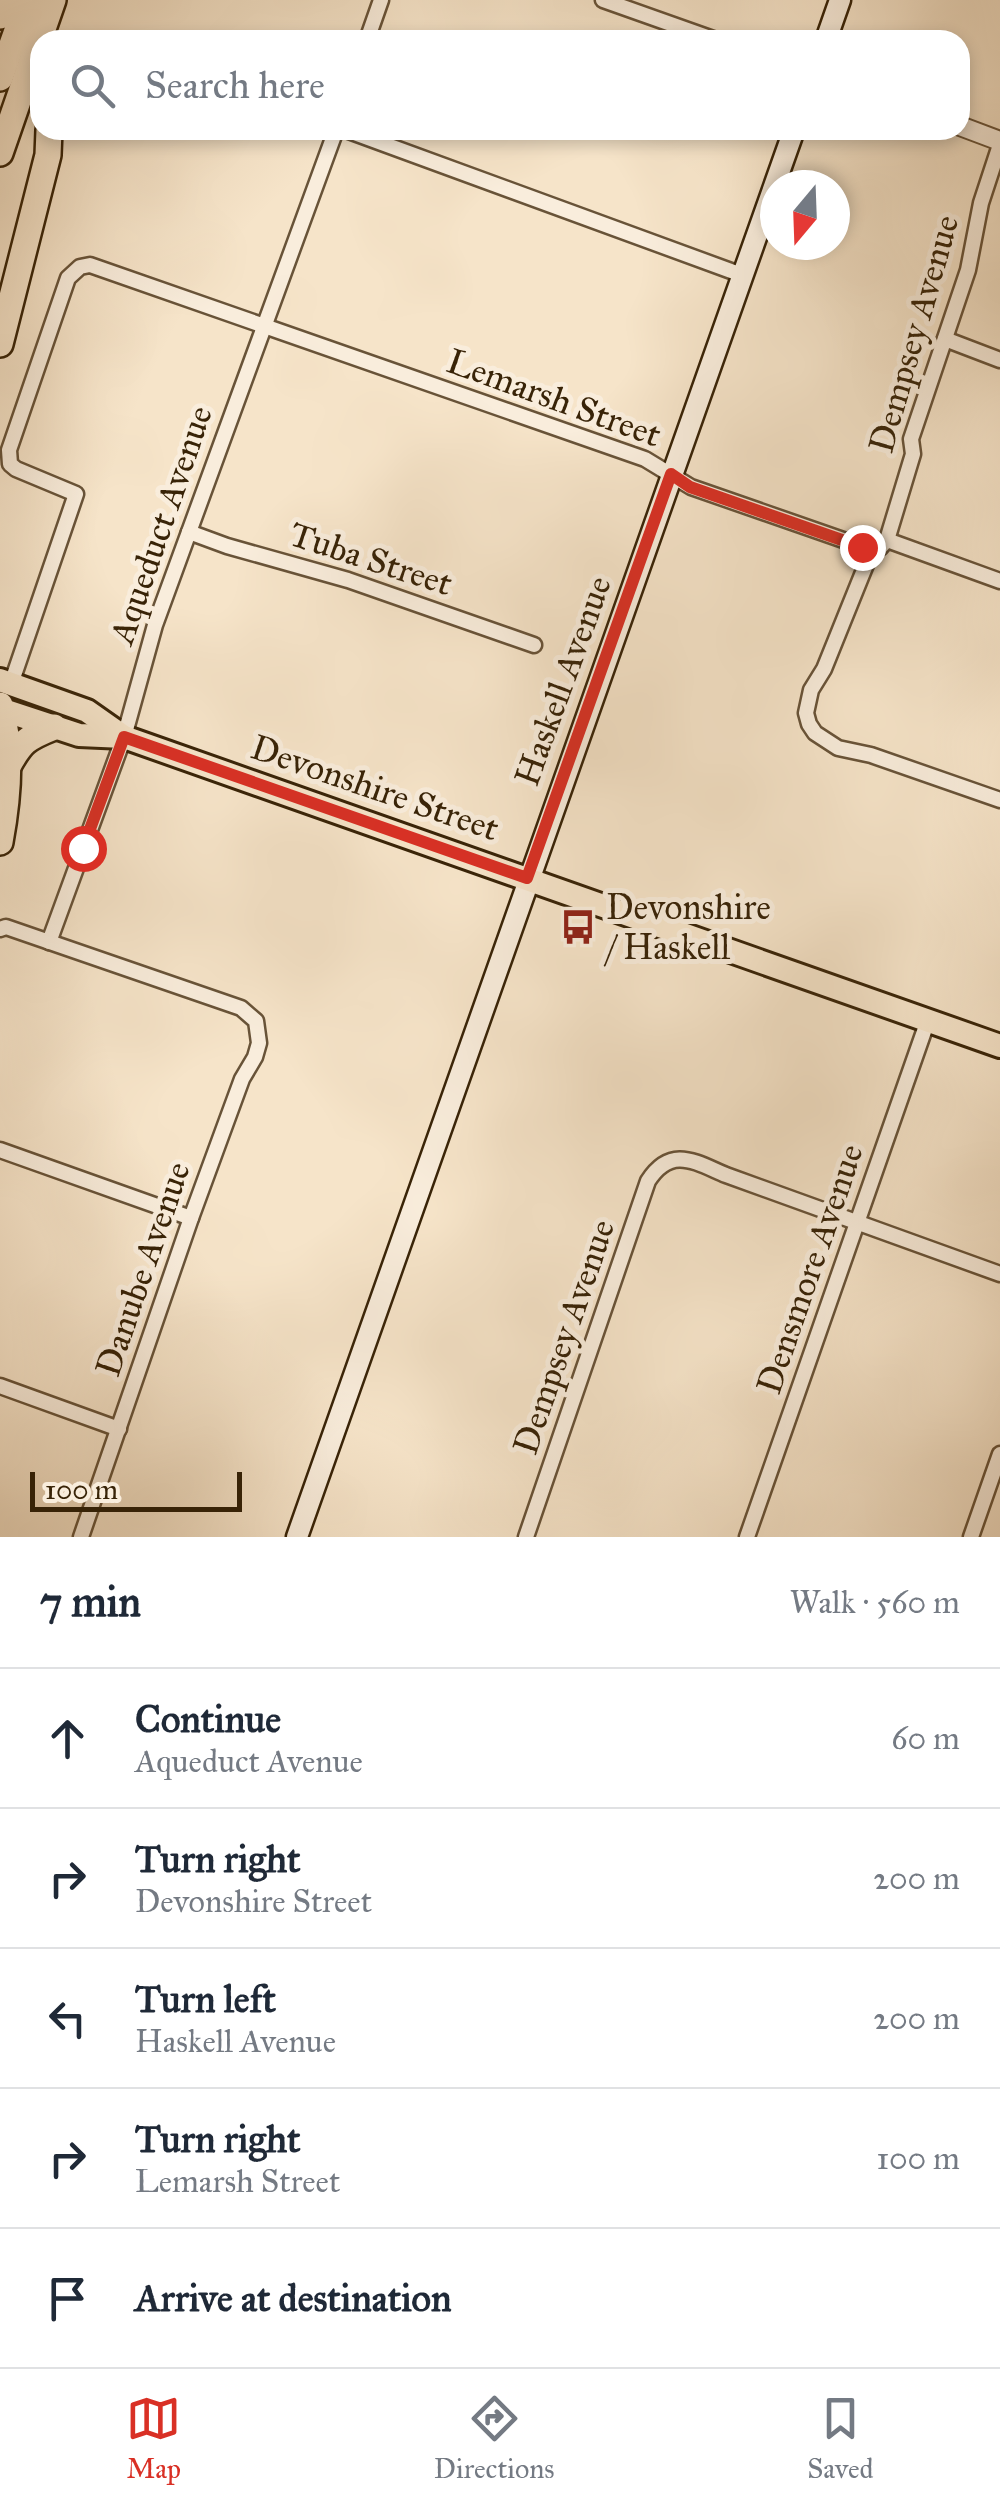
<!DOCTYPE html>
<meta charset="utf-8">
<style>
:root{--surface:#fff;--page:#f2f2f3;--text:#1f2937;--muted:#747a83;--line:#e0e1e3;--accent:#d93025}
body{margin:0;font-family:"IM FELL Great Primer",serif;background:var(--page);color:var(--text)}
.compass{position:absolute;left:760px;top:170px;width:90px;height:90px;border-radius:50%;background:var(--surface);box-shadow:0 5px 15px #0003;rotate:199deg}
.scale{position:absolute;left:30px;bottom:25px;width:212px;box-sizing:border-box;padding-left:10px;border:5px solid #382307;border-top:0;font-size:28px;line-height:35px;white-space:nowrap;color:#382307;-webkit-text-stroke:8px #f9eddc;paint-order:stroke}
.stop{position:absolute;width:30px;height:30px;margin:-22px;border:8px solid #d93025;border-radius:50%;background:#fff}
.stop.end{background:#d93025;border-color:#fff;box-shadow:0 2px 10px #0008}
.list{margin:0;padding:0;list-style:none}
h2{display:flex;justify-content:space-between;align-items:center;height:130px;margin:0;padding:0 40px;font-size:42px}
h2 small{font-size:32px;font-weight:400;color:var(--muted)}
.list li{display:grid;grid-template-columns:65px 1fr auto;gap:30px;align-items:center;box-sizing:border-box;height:140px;padding:0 40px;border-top:2px solid var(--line)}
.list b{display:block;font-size:38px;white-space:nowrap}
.list p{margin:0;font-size:32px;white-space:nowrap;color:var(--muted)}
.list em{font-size:32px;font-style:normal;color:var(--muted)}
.icon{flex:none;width:55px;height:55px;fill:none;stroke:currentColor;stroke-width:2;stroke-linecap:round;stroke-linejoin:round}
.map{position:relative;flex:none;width:1000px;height:1537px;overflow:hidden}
.search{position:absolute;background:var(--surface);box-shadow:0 5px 15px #0003;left:30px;right:30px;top:30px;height:110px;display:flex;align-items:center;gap:25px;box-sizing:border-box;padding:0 35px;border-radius:30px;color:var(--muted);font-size:38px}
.sheet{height:830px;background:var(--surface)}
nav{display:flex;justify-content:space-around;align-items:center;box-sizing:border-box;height:140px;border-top:2px solid var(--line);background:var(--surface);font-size:28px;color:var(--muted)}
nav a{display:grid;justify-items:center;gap:5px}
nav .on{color:var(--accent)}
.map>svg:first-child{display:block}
</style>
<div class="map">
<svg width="1000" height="1537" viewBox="0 0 1000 1537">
<rect width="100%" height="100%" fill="#f6e4c9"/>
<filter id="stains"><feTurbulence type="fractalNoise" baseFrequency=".002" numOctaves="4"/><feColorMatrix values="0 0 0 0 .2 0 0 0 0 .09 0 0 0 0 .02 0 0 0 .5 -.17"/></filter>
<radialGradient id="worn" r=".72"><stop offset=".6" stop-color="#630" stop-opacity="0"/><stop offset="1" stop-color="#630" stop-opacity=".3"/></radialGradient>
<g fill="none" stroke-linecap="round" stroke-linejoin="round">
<defs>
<g id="minor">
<polyline points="603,0 716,40"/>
<polyline points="367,40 381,0"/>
<polyline points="346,130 742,275"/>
<polyline points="945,339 1000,360"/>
<polyline points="189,532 227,546 348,580 534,645"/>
<polyline points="887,540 913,454 911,439 968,270 981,203 1000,145"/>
<polyline points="872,550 824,669 811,690 806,713 809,724 815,733 838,748 871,755 1000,800"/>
<polyline points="11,684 76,494 16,469 10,464 9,450 68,278 80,267 90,265 645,459 691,487 872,550 880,548 887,540 1000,581"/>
<polyline points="0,929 6,927 241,1008 256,1021 259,1043 255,1057 242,1079 191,1218 81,1537"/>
<polyline points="49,942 124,737 155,625 336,130"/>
<polyline points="0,1150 191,1218"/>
<polyline points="0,1386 119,1429"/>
<path d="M526 1537 648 1181C671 1145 695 1162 726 1175L1000 1274"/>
<polyline points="747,1537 928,1020"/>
<polyline points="971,1537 1000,1454"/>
</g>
<polyline id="tertiary" points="960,126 1000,141"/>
<g id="secondary">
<polyline points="826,40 840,0"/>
<polyline points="297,1537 794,130"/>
</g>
<g id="primary">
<polyline points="0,680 87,711 124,737 1000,1046"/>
<polyline points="0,709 79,735 124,737"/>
</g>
<g id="motorway">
<polyline points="0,16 6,0"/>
<polyline points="0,78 28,0"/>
<polyline points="0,153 53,0"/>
<polyline points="0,344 48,155 49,130"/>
<path d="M0 705C12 747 8 799 0 842"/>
<path d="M7 768C21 742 26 738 54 727"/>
</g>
</defs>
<use href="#minor" stroke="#685338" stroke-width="19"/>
<use href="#tertiary" stroke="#685338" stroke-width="22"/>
<use href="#secondary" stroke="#382307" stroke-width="25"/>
<use href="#primary" stroke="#382307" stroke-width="28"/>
<use href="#motorway" stroke="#382307" stroke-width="30"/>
<use href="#minor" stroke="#f9eddc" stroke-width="14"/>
<use href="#tertiary" stroke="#f9eddc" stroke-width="18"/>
<use href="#secondary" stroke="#f9eddc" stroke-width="20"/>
<use href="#primary" stroke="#f6e4c9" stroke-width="22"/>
<use href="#motorway" stroke="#f6e4c9" stroke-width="25"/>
</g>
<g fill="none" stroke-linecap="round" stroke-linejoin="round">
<polyline stroke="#d93025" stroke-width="12" points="83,848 124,737 527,878 671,474 690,487 862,547"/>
</g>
<defs>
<symbol id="bus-bare" viewBox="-9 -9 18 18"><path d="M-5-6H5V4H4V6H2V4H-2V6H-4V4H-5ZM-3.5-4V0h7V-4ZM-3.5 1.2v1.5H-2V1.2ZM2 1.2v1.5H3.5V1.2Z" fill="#8f2418" stroke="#f9eddc" stroke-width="2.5" paint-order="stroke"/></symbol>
</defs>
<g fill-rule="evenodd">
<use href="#bus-bare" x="553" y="902" width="50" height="50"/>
</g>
<g text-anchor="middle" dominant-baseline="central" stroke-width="10" stroke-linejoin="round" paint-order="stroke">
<g font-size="35" fill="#382307" stroke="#f9eddc">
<text transform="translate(914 334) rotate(-74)">Dempsey Avenue</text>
<text transform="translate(554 398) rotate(20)">Lemarsh Street</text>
<text transform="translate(161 525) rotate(-71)">Aqueduct Avenue</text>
<text transform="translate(371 559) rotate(18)">Tuba Street</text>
<text transform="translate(563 681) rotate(-70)">Haskell Avenue</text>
<text transform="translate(375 788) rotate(19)">Devonshire Street</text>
<text transform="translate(143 1269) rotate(-71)">Danube Avenue</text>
<text transform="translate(810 1269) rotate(-71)">Densmore Avenue</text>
<text transform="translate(564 1337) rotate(-71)">Dempsey Avenue</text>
</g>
<g font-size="35" fill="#382307" stroke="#f9eddc" text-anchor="start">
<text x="606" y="907">Devonshire<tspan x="606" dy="40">/ Haskell</tspan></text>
</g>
</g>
<rect width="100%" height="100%" filter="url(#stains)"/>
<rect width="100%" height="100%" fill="url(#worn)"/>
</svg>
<svg class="compass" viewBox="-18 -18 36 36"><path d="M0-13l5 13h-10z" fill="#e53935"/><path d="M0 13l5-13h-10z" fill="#747a83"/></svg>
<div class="scale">100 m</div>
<div class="stop" style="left:83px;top:848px"></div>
<div class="stop end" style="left:862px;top:547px"></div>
<div class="search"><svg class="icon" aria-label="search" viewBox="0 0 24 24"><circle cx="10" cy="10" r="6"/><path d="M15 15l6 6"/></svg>Search here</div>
</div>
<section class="sheet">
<h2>7 min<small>Walk · 560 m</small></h2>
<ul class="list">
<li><svg class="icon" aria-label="ahead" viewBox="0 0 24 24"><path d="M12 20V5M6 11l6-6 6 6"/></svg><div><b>Continue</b><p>Aqueduct Avenue</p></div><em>60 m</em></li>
<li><svg class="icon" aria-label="right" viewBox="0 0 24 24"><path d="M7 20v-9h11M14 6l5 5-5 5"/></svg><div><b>Turn right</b><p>Devonshire Street</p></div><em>200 m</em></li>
<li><svg class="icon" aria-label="left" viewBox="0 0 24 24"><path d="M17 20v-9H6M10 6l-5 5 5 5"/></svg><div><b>Turn left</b><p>Haskell Avenue</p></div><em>200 m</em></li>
<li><svg class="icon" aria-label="right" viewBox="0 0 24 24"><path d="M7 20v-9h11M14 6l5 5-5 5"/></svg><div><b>Turn right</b><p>Lemarsh Street</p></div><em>100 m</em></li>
<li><svg class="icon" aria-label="arrive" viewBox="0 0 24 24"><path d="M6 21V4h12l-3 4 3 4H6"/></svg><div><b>Arrive at destination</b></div></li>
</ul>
</section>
<nav>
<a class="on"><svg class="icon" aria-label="map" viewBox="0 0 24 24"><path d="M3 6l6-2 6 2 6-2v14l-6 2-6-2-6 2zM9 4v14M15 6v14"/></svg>Map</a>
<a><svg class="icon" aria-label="directions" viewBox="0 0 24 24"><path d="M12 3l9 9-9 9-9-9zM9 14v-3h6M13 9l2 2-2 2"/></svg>Directions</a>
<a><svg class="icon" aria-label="saved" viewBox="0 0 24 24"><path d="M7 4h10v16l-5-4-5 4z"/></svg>Saved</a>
</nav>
